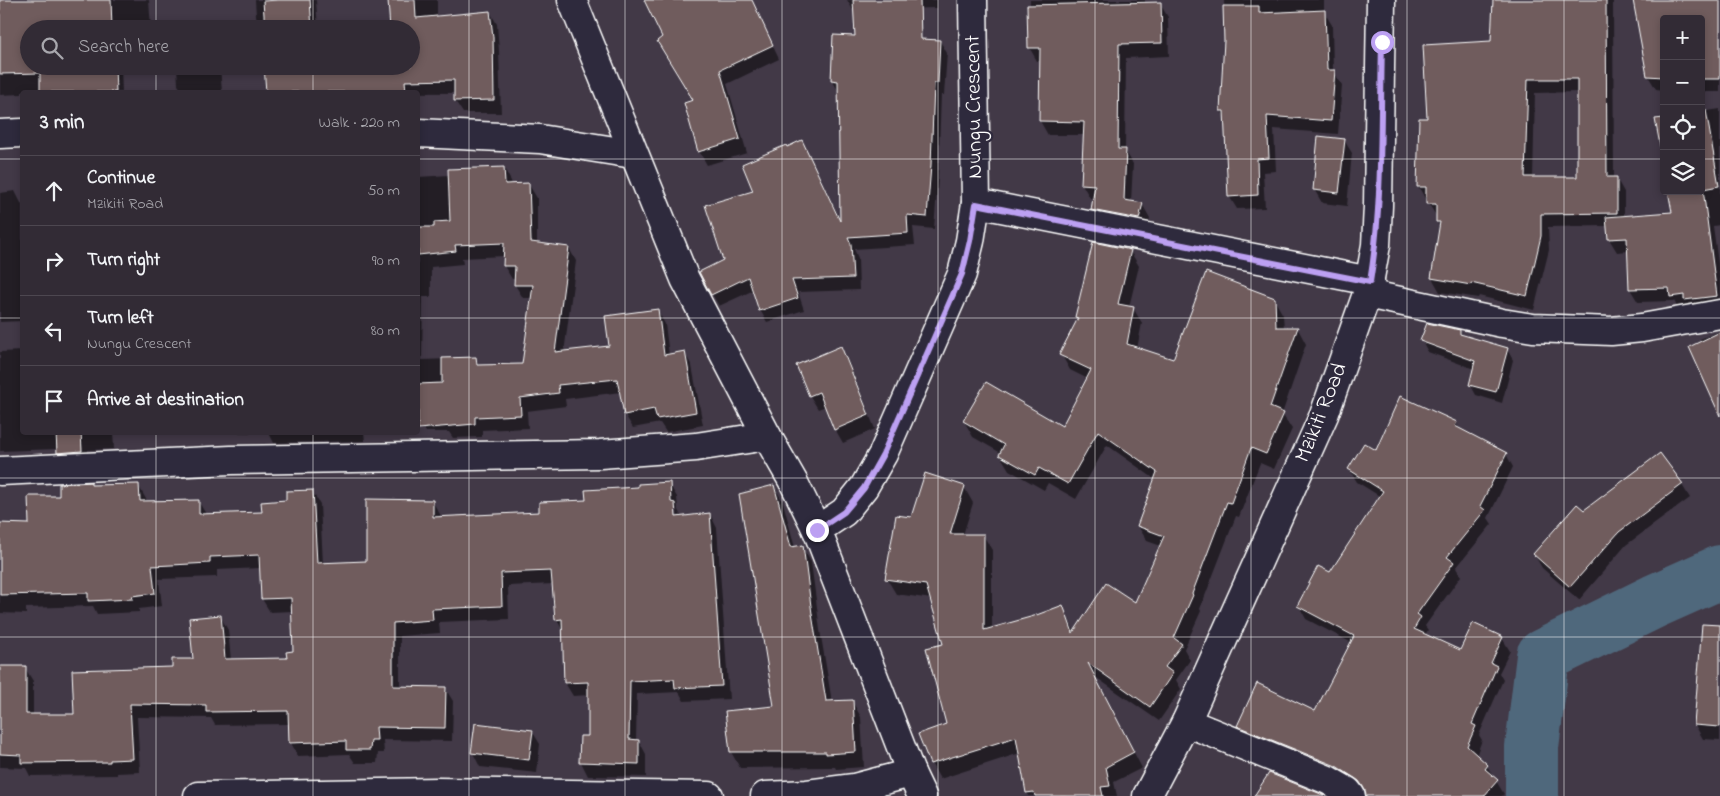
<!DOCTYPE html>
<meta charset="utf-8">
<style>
:root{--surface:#322b35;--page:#3a333d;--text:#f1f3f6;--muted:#a8a7ad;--line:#4d4750}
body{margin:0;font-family:"Indie Flower",sans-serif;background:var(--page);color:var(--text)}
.controls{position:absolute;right:15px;top:15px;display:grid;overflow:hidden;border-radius:5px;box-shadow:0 2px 8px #0003}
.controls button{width:45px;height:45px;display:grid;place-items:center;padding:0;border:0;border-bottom:1px solid var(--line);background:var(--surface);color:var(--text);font:25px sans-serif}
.stop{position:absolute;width:15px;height:15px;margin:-11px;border:4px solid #bca0f2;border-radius:50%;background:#fff}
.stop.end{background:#bca0f2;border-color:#fff;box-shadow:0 1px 5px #0008}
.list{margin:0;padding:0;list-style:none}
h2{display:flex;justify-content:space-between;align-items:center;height:65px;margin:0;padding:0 20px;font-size:21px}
h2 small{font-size:16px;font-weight:400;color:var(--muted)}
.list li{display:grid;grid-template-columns:32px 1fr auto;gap:15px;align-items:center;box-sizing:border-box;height:70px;padding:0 20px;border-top:1px solid var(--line)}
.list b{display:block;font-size:19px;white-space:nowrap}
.list p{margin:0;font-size:16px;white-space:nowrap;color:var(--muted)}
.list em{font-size:16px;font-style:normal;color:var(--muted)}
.icon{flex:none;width:28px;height:28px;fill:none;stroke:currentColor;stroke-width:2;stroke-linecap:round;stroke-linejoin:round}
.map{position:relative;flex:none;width:1720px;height:796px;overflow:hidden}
.search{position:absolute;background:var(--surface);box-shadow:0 2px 8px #0003;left:20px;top:20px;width:400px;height:55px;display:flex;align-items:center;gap:12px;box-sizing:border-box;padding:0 18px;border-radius:28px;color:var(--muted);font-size:19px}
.panel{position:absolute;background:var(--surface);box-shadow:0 2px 8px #0003;left:20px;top:90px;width:400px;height:345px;border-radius:5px}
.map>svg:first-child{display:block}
</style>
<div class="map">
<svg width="1720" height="796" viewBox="0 0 1720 796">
<rect width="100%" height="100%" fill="#423947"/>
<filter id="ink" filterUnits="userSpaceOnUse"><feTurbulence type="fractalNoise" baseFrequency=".02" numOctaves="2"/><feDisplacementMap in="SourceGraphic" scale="10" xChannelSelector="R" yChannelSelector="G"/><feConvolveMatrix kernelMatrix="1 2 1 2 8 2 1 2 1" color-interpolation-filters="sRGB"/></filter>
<g filter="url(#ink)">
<g fill="#0007" fill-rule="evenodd">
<polygon points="0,0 149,0 151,29 29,29 29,66 121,66 122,92 22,92 22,94 0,95"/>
<polygon points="255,0 316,0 318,29 262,29 256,16"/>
<polygon points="389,0 437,0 437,17 490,12 497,24 499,51 501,113 463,113 455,101 455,93 268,92 265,66 411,66 411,29 389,29"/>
<polygon points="645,0 751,0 779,59 727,84 747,153 707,165 699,151 694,101"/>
<polygon points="847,0 937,0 937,8 853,10"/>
<polygon points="1030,0 1145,0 1145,4 1160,4 1168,17 1169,56 1126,58 1125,150 1133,164 1131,202 1142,204 1150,218 1146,232 1101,223 1093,210 1094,198 1090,198 1082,184 1084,135 1048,135 1040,121 1041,61 1037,61 1029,47"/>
<polygon points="1224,0 1324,0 1324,12 1332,25 1333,71 1342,85 1338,134 1274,129 1276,171 1263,172 1265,208 1237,209 1229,196 1225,118 1221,110 1225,41"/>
<path d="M1494 0H1613L1614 178H1616L1624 192V217L1674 213 1701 191V112L1720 109V225L1713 226 1720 278V310H1679L1674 301 1638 302 1630 289 1629 251 1617 252 1609 239 1608 226 1548 227 1549 250 1534 310 1479 296 1478 298 1440 292 1432 278 1440 227 1437 221V217L1428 203V200H1426L1418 186 1428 119 1492 43ZM1578 92 1579 178 1533 179 1535 93Z"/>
<polygon points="1635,0 1720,0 1720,92 1701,92 1701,19 1664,19 1664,90 1656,89 1648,76"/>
<polygon points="940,41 947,53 944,95 941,95 938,178 934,229 913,227 915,245 854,249 858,258 859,290 798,292 804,310 767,322 760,310 754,290 719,306 712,294 724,260 755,191 787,149 802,142 842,223 839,92 832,80"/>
<polygon points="177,66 220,66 222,92 183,92 178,85"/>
<polygon points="1344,140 1352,153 1347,206 1322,203 1314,189"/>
<path d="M504 168 511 181 512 185H529L537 198V244L569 248 576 261 564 353 611 347 657 310 665 324 669 355 684 352 692 366 703 425 666 432 660 423 633 428 625 415 621 392 565 399 566 406 527 411 528 428 482 430V437L453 438 449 432H426L418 419V177L449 175ZM505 256 504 266 512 279H516L515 285 523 298H532L523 365 480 367 475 358 422 360 423 297H431V267L463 264 462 258Z"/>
<polygon points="15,191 22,205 22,321 0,322 0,193"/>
<polygon points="1130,251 1139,266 1129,307 1133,308 1142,323 1137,349 1174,360 1274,299 1283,315 1284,328 1298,329 1306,344 1282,414 1292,429 1274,469 1260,463 1239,517 1236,516 1200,609 1201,611 1184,649 1190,660 1176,680 1181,689 1159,721 1094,676 1142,768 1114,782 1117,796 1028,796 1020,753 940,779 931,763 948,725 945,645 932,599 896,594 887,579 912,518 964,487 973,503 963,535 983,535 992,550 992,629 1062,607 1075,632 1135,604 1161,546 1147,541 1138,526 1156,480 1107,445 1076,499 1048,483 1044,490 1009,470 1000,455 1001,453 973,437 964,421 1063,428 1088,379 1070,370 1061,354 1078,321 1076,317"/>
<polygon points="1428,324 1460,331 1463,336 1507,349 1513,360 1502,403 1476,395 1470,384 1474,369 1428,352 1422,341"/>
<polygon points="1720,331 1720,413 1700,339"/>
<polygon points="841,348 848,361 875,429 843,443 835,429 826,406 818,409 810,396 798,366"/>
<polygon points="22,351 22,432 113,432 114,449 88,450 89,465 66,466 58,449 0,451 0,352"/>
<polygon points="1456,423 1461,431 1506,454 1513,467 1488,518 1492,524 1456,568 1461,576 1425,626 1428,630 1425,635 1461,652 1502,638 1510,651 1499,673 1503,680 1479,735 1482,740 1476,756 1487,766 1504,794 1502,796 1369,796 1367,793 1344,779 1246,739 1238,726 1315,713 1352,643 1306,619 1299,606 1330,574 1381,497 1357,482 1349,469 1377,452"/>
<polygon points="193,432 364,432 365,441 274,443 269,433"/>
<path d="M669 484 677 497 678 510 682 518 710 514 717 528 729 699 684 701 679 692 637 694 636 741H639L646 754V777L588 776 581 762V737H589L590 695 573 696 565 683 563 631 557 620 554 584 508 586 509 619 439 622 440 633 400 636V688H445L453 701 452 741 383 740 384 753H378L377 763H355L349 754 298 756 291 743 290 724 215 725 211 718 137 717 140 772 117 773V775L30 776 26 768 0 767V667L25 668 33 681V715H76L173 668 194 660 220 616 228 630 231 660 288 659 295 652 293 611 270 612 262 599 261 568 217 570V577L159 579 162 606 139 609V612L97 614 93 606 26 608V614L0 613V525H31L61 497 92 486 138 485 146 499V502L198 501 206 514H263L312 491 320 504 323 564 367 562 432 501 440 514V518L541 514 640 488ZM674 506 677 509 678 523 675 524Z"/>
<polygon points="1682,485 1690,498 1626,545 1579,600 1542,568 1534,554 1584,511"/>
<polygon points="774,486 783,502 795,548 802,547 811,562 820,630 832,702 852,701 861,717 864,767 836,769 835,767 740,768 731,752 726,712 776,707"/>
<polygon points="1720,655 1720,740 1703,739 1695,725"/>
<polygon points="532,731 540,744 537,773 480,767 473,753"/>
</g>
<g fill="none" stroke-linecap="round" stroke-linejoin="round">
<polyline stroke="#50677b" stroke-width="54" points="1532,796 1532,747 1543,656 1655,601 1720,572"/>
</g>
<g fill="#6f5b5d" stroke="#fff" fill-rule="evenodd">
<polygon points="0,0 111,0 112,29 29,29 29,66 115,66 116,92 40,92 40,73 0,74"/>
<polygon points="279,0 310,0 312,29 265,29 263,1"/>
<polygon points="388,0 415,0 416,18 490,11 493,37 494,100 454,101 454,80 405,81 406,92 266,92 264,66 411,66 411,29 390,29"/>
<polygon points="644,0 752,0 773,45 720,70 740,139 698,152 684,103 693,100 657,41 662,37"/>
<polygon points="853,0 920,0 921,39 940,40 938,83 934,83 931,165 927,217 907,215 908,233 848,237 851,244 853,278 792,280 798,298 759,311 748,277 711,295 699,272 723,260 705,205 753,191 742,164 786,145 787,147 802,140 840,221 838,81 831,80 833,35 855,36"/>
<path d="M1493 0H1606L1607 177H1617V213L1541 214V236L1527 296 1471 283V285L1431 278 1440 222H1436V204H1426V187H1417L1419 118H1427L1423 45 1491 41ZM1528 79H1577V177H1525Z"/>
<polygon points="1633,0 1720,0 1720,79 1701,79 1701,19 1664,19 1664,77 1647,76"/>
<polygon points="1161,2 1162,43 1119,44 1118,149 1126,149 1124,200 1143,203 1139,219 1091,210 1095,185 1081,184 1084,122 1039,121 1040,48 1028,48 1027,5"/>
<polygon points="1223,6 1259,6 1259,13 1325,10 1327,70 1335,70 1331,121 1267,116 1269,158 1257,159 1258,195 1228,197 1224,111 1220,111 1224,41"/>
<polygon points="1706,110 1719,186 1703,189 1717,296 1684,300 1684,295 1670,297 1669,288 1629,289 1627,238 1608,239 1606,217 1672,212 1668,191 1701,191 1701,111"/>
<polygon points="1664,118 1664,166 1655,119"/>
<polygon points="1318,136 1345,139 1339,193 1313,190"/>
<polygon points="504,167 505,184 529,183 531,242 569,247 555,352 609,346 605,316 658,309 664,355 685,351 696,412 657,419 654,409 624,415 617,379 558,385 559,393 520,398 521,415 475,417 475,424 418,429 418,384 442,383 442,358 476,357 477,365 522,364 533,285 514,285 515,266 503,266 504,243 455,245 456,251 418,255 418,227 434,227 434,222 450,221 448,169"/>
<polygon points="1093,242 1131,250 1118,304 1134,307 1127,344 1173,359 1206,272 1275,298 1276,327 1298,327 1270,407 1284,413 1266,454 1251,448 1231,503 1227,502 1192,594 1193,595 1174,638 1182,644 1165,667 1173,673 1150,707 1088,663 1134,752 1106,767 1110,786 1101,787 1103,796 1035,796 1034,792 1026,793 1016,737 930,764 918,734 946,724 926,648 943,644 926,585 885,579 896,515 911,517 925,473 965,486 950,534 984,534 984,630 1034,616 1063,605 1073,633 1106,583 1135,602 1164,536 1137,526 1157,472 1098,431 1068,484 1039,468 1035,475 999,455 1004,445 963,421 986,382 1062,426 1091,370 1059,355 1078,318 1075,317"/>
<polygon points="1427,323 1460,330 1460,334 1508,348 1496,392 1469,385 1475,361 1420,341"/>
<polygon points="1720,332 1720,416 1689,347"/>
<polygon points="841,346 869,415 834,430 819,392 809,396 796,365"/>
<polygon points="1400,396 1457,422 1455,426 1507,453 1480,506 1485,510 1447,557 1454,562 1417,614 1421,617 1414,629 1460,650 1473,623 1503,637 1491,663 1497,666 1472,724 1476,726 1467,746 1488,765 1485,769 1498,780 1484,796 1366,796 1363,787 1359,781 1336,766 1237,726 1257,683 1315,711 1354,636 1297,606 1318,566 1330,572 1383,491 1348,469 1364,443 1376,450"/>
<polygon points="56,432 81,432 82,451 57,453"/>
<polygon points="1660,453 1683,484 1619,532 1570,587 1533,554 1577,504 1584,510"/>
<polygon points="91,482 91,485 139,484 140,501 199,500 199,514 262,512 261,502 286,500 286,491 313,490 317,563 366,561 366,499 433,500 433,517 539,512 539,502 586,500 585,490 638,487 638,484 670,482 671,502 675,503 676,517 710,513 722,686 675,688 674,679 630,681 629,739 639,740 639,764 579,762 580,736 588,736 588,682 564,683 562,619 555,620 551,571 501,573 502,606 432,609 433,620 393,623 393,686 446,687 445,728 376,727 377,740 371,740 370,750 346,750 346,741 289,743 288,711 206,712 206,705 130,704 133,759 110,760 110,762 21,763 21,755 0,754 0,666 26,666 26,714 74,714 72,670 172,667 172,659 193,659 189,618 221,615 225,659 287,658 286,652 293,651 291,598 261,599 259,555 210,557 210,563 152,566 155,593 132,596 133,599 88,601 88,593 0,595 0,523 29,524 28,496 59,496 59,484"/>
<polygon points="774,485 791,547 803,545 812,614 826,701 853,700 856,752 826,754 826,752 730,752 725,711 774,706 739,494"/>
<polygon points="1702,624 1720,625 1720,727 1694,725"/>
<polygon points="475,723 533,730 529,760 471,753"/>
<polygon points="1269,773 1321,794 1324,796 1254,796"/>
</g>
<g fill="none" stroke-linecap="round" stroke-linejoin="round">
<defs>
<g id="minor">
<polyline points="572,0 685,279 767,436 794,483 817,530 911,773 922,796"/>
<polyline points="418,133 540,139 633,154"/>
<polyline points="0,134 22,133"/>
<polyline points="976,203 1370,281"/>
<polyline points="1367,294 1502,323 1533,328 1611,331 1642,328 1720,314"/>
<polyline points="0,471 231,460 600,454 696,447 767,436"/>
<polyline points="817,530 844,512 864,487 883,454 962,274 970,241 976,203 973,0"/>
<polyline points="1186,722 1328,780 1347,791 1351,796"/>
<polyline points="198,796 438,792 709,796"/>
<polyline points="765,796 807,794 854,788 911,773"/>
<polyline points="1147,796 1186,722 1324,415 1367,294 1376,245 1378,206 1381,0"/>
</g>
</defs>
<use href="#minor" stroke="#fff" stroke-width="31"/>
<use href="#minor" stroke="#2f2a3d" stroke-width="28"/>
</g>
</g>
<g fill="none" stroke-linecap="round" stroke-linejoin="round" filter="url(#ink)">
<path stroke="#bca0f2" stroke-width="6" d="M817 530 844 512 864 488 883 454 962 274 970 241 976 204 1370 282C1383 203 1380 122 1382 42"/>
</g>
<path fill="none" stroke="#fff" stroke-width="1" stroke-opacity="0.55" d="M156 0V29M313 0V29M469 0V796M625 0V796M782 0V796M938 0V796M1095 0V796M1251 0V796M1407 0V796M1564 0V796M156 66V92M313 66V92M0 159H22M418 159H1664M1701 159H1720M0 318H22M418 318H1720M156 432V796M313 432V796M0 478H1720M0 637H1720"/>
<g text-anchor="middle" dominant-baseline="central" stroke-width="4.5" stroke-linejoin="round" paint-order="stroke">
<g font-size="22" fill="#fff" stroke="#2f2a3d">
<text transform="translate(975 107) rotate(-91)">Nungu Crescent</text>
<text transform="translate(1322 413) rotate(-68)">Mzikiti Road</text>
</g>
</g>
</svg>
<div class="controls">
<button>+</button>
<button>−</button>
<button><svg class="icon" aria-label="locate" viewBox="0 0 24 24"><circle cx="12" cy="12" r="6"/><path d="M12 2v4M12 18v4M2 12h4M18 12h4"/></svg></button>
<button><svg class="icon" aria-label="layers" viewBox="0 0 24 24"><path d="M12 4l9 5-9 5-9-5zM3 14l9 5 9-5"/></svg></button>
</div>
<div class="stop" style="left:1382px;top:42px"></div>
<div class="stop end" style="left:817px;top:530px"></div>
<div class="search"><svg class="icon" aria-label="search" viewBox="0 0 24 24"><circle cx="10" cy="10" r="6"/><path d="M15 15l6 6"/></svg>Search here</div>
<section class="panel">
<h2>3 min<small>Walk · 220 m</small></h2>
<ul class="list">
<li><svg class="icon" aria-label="ahead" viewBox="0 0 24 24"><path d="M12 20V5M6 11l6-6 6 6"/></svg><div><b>Continue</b><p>Mzikiti Road</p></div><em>50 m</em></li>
<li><svg class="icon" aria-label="right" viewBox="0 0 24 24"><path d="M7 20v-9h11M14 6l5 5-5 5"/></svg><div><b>Turn right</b></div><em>90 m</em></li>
<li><svg class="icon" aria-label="left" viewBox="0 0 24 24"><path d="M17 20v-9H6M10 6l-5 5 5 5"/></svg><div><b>Turn left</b><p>Nungu Crescent</p></div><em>80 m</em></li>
<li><svg class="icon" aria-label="arrive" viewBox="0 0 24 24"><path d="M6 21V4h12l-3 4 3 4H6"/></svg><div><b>Arrive at destination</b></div></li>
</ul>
</section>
</div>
